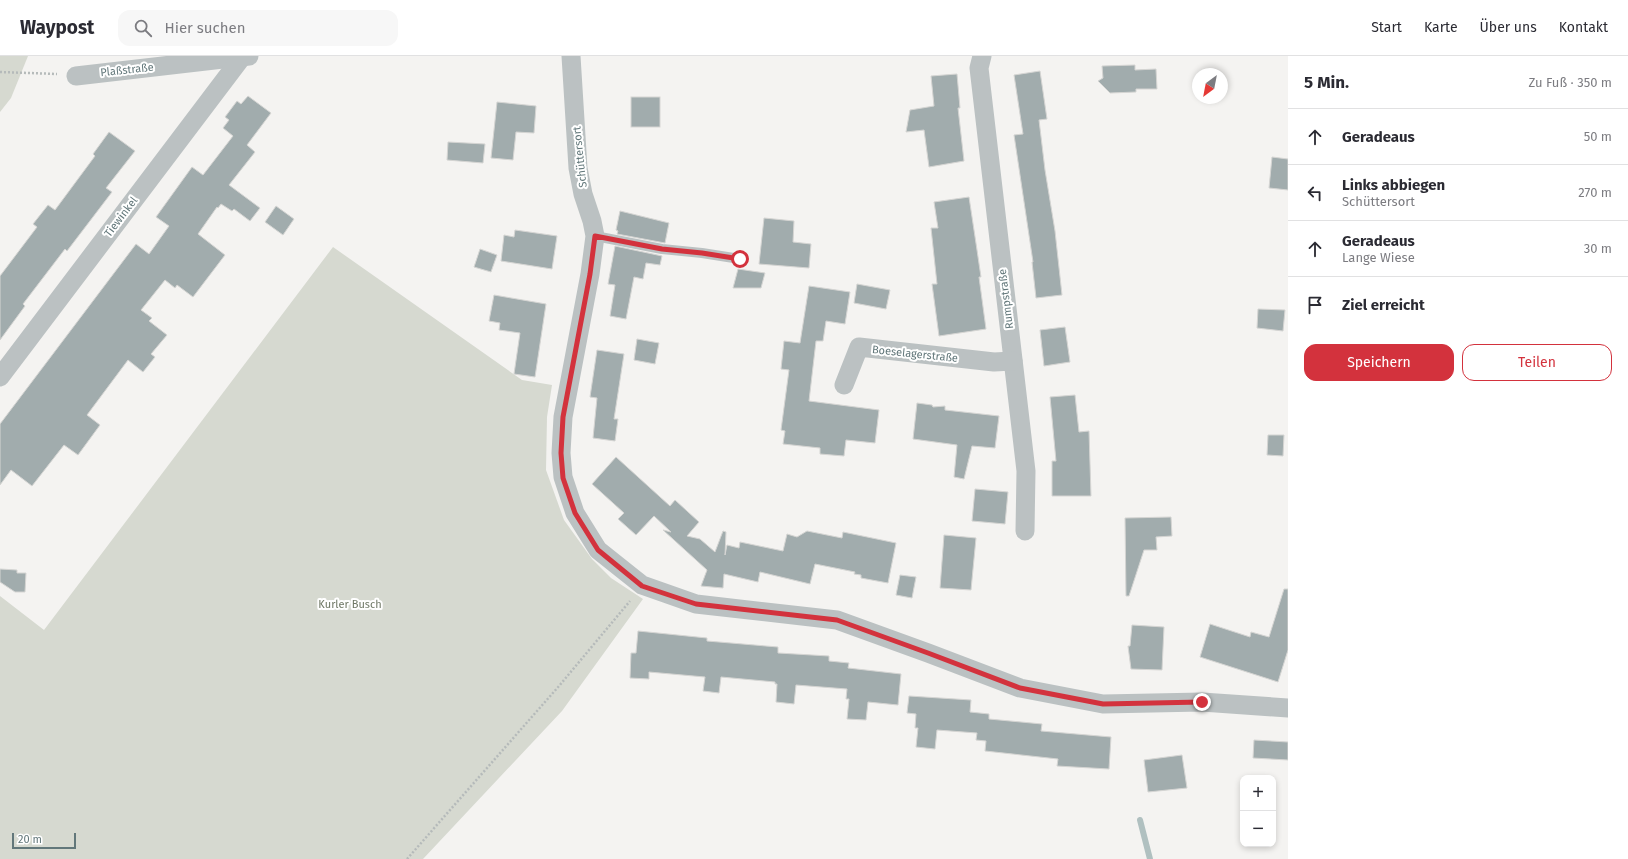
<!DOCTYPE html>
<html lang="de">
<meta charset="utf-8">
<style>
:root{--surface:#fff;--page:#f7f7f7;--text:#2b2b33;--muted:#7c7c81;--line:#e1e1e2;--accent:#d3323d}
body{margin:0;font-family:"Fira Sans",sans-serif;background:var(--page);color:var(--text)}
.controls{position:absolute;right:12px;bottom:12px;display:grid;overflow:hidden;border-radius:8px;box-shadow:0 2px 6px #0003}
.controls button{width:36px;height:36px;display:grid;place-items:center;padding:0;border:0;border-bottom:1px solid var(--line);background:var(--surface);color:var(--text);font:20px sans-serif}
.compass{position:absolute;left:1192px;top:12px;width:36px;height:36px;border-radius:50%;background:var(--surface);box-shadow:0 2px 6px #0003;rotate:212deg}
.scale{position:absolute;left:12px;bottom:10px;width:64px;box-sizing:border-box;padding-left:4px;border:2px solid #62777a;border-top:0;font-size:11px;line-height:14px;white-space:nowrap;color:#62777a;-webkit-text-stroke:3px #fff;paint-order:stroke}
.stop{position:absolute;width:12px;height:12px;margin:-9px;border:3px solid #d3323d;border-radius:50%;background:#fff}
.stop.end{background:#d3323d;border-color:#fff;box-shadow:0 1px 4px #0008}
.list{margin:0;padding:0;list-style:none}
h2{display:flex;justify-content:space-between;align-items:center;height:52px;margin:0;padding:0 16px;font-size:17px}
h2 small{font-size:13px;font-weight:400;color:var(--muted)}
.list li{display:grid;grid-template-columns:26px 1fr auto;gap:12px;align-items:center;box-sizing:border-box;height:56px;padding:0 16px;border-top:1px solid var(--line)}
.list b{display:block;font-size:15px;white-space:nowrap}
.list p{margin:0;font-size:13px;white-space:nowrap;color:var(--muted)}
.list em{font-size:13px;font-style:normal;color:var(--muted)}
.actions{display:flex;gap:8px;padding:12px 16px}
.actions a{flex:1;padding:9px 0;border:1px solid var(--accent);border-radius:12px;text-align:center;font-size:14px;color:var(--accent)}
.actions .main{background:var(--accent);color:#fff}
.icon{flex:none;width:22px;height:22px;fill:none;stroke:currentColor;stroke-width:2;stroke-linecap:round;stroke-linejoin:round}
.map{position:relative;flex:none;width:1288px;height:803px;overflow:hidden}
header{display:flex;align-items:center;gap:24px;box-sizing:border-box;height:56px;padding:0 20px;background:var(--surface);border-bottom:1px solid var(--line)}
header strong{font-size:19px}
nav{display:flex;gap:22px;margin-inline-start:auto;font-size:14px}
.search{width:280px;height:36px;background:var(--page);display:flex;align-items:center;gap:10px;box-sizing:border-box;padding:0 14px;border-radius:12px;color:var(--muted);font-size:15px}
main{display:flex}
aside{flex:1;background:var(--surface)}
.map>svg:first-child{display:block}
</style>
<header>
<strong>Waypost</strong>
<div class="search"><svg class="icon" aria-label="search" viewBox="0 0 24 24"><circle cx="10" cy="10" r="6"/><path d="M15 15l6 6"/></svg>Hier suchen</div>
<nav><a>Start</a><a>Karte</a><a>Über uns</a><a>Kontakt</a></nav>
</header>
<main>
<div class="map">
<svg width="1288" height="803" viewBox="0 0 1288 803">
<rect width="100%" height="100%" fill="#f4f3f1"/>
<g fill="#d6d9d0">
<polygon points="0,0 28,0 11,42 0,56"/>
<polygon points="333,191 522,324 552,329 547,361 546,414 564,464 592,503 611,522 643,543 562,655 423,803 0,803 0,540 44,574"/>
</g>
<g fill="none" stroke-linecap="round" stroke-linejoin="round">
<polyline stroke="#b0c0c0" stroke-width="6" points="1140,764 1150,803"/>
</g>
<g fill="#a1acad" stroke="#d5d5d3">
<polygon points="1135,9 1135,14 1156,13 1157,33 1136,33 1136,36 1110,37 1098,25 1103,22 1102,10"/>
<polygon points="1040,15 1047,63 1039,64 1045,114 1055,175 1062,239 1036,242 1032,206 1033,206 1014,79 1023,78 1014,19"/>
<polygon points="957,18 960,52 958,52 964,105 929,111 924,74 906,76 910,54 934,50 931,20"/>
<polygon points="248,40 271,57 247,89 255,96 229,129 260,152 250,165 234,153 232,155 221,148 218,152 217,151 198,178 225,199 193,241 177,229 175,232 165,224 141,254 152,262 149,265 167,279 151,298 155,301 143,316 128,304 87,359 100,369 78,399 64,389 32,430 11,414 0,429 0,368 136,188 149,198 169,170 156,161 192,111 203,119 233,80 223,72 229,64 225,61 237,45 241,48"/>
<rect x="631" y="41" width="29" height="30"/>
<polygon points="497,46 536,50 534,77 516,76 513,104 491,102"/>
<polygon points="109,76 135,95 106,132 112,136 67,195 65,193 23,248 25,250 0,284 0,220 37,171 33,168 48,149 55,154 95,100 93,98"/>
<polygon points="448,86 485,88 483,107 447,104"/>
<polygon points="1272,101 1288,103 1288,134 1269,132"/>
<polygon points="969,141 977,194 981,221 979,221 986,273 939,280 932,228 937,228 931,172 938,172 934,146"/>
<polygon points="276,150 294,163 283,179 265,166"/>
<polygon points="620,155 669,167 665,187 617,178 618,175 616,174"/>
<polygon points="764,162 794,165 793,186 811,188 809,212 759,208"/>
<polygon points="515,174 557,180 552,213 501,205 504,179 514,181"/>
<polygon points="615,190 662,200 660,209 646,207 643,223 634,221 626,263 610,260 615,229 608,228"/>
<polygon points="480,193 497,199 491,216 474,211"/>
<polygon points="738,213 765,217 761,232 733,232"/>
<polygon points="857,228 890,234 886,253 854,247"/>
<polygon points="809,230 850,236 845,268 826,265 823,285 816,285 809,345 879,354 875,387 846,384 844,400 820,398 820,392 783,388 785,375 781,374 789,314 781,313 784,285 800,287"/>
<polygon points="494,239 546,248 535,321 514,318 520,277 499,274 500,267 489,265"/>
<polygon points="1258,253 1285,254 1283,275 1257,272"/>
<polygon points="1065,271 1070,306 1044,310 1040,274"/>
<polygon points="637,283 659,287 655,308 634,304"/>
<polygon points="597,294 624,298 614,363 618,363 615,385 593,382 597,342 590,341"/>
<polygon points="1075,339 1079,376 1089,375 1091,440 1052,440 1052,405 1056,405 1050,341"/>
<polygon points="917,347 932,349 933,351 945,350 945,354 999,360 995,392 972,390 964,423 954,421 957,389 913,383"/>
<polygon points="1268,379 1284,379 1283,400 1267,399"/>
<polygon points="616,401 670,450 675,444 699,466 687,480 700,483 715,496 723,475 726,476 725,499 727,489 739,492 740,486 783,495 787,478 797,481 807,475 842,482 843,476 896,487 888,527 861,522 861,519 854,518 855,516 815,508 810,528 760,516 758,526 724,518 723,532 701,530 707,514 663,474 671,476 654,460 636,479 618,463 624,457 592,428"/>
<polygon points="975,433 1008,436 1005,468 972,465"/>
<polygon points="1171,461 1172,480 1156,481 1157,494 1144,494 1129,540 1126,540 1125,462"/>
<polygon points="944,479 976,482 971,534 940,532"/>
<polygon points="0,513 17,514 17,517 26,517 25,536 15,536 0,526"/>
<polygon points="900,519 916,521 912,542 896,539"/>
<polygon points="1284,533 1288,533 1288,594 1278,626 1200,601 1210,568 1250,581 1251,576 1269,581"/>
<polygon points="1132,569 1164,571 1162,614 1131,613 1128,590 1130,590"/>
<polygon points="638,575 707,582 707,585 778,591 778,597 829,600 829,605 849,607 848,612 901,618 898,649 868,646 866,664 847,663 849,643 846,643 847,633 796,629 794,648 776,646 777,628 775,628 775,626 721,621 719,637 703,635 705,621 649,616 649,623 630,622 631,597 636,597"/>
<polygon points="909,640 971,644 970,656 989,658 989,663 1042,668 1041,675 1111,681 1109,713 1057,710 1058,703 985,695 986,685 976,684 977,677 937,674 935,693 916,691 918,672 915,672 916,658 907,657"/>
<polygon points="1254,684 1288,686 1288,704 1253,702"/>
<polygon points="1182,699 1187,732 1148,736 1144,704"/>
</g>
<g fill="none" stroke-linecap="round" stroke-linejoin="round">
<g stroke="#b5baba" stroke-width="2.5" stroke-dasharray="2 2" stroke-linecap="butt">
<polyline points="0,16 57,18"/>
<polyline points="407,803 559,630 630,545"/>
</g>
<polyline stroke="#bbc1c2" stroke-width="10" points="595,180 662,193 702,197 740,203"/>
<g stroke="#bbc1c2" stroke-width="19">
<polyline points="571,0 578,112 583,138 592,165 595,180 590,218 563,361 561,397 563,421 575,457 598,494 642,529 696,548 837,564 928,597 1020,632 1103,648 1202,646 1288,652"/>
<polyline points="982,0 979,12 1026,415 1025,475"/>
<polyline points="76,20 249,0"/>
<polyline points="0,321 242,1"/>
<polyline points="844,329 859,291 994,306 1013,305"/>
</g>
</g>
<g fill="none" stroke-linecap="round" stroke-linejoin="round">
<polyline stroke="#d3323d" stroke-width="5" points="740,203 702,197 662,193 595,180 590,218 563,361 561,397 563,422 575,457 598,494 642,530 696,548 837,564 928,597 1020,632 1103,648 1202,646"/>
</g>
<g text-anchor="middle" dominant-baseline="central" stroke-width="4" stroke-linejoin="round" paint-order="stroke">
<g font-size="11" fill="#62777a" stroke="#fff">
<text transform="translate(127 14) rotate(-6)">Plaßstraße</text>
<text transform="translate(580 101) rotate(-96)">Schüttersort</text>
<text transform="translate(121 161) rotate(-53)">Tiewinkel</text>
<text transform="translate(1006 243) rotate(-97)">Rumpstraße</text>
<text transform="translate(915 298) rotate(6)">Boeselagerstraße</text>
</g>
<g font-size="11" fill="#6e7764" stroke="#fff">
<text x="350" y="548">Kurler Busch</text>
</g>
</g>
</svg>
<div class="controls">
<button>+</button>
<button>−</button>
</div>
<svg class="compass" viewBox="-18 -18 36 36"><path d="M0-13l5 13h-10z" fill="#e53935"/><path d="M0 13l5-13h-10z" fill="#7c7c81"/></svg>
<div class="scale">20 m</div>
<div class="stop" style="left:740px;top:203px"></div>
<div class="stop end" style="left:1202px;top:646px"></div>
</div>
<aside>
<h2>5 Min.<small>Zu Fuß · 350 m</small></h2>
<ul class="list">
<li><svg class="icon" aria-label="ahead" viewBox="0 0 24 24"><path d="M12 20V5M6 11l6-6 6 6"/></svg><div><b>Geradeaus</b></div><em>50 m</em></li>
<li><svg class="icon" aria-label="left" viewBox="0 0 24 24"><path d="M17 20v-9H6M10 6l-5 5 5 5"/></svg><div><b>Links abbiegen</b><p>Schüttersort</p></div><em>270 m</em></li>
<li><svg class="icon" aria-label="ahead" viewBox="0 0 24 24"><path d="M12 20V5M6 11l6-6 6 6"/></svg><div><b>Geradeaus</b><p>Lange Wiese</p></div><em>30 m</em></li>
<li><svg class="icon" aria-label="arrive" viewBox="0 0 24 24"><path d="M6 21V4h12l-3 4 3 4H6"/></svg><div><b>Ziel erreicht</b></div></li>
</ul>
<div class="actions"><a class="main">Speichern</a><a>Teilen</a></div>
</aside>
</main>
